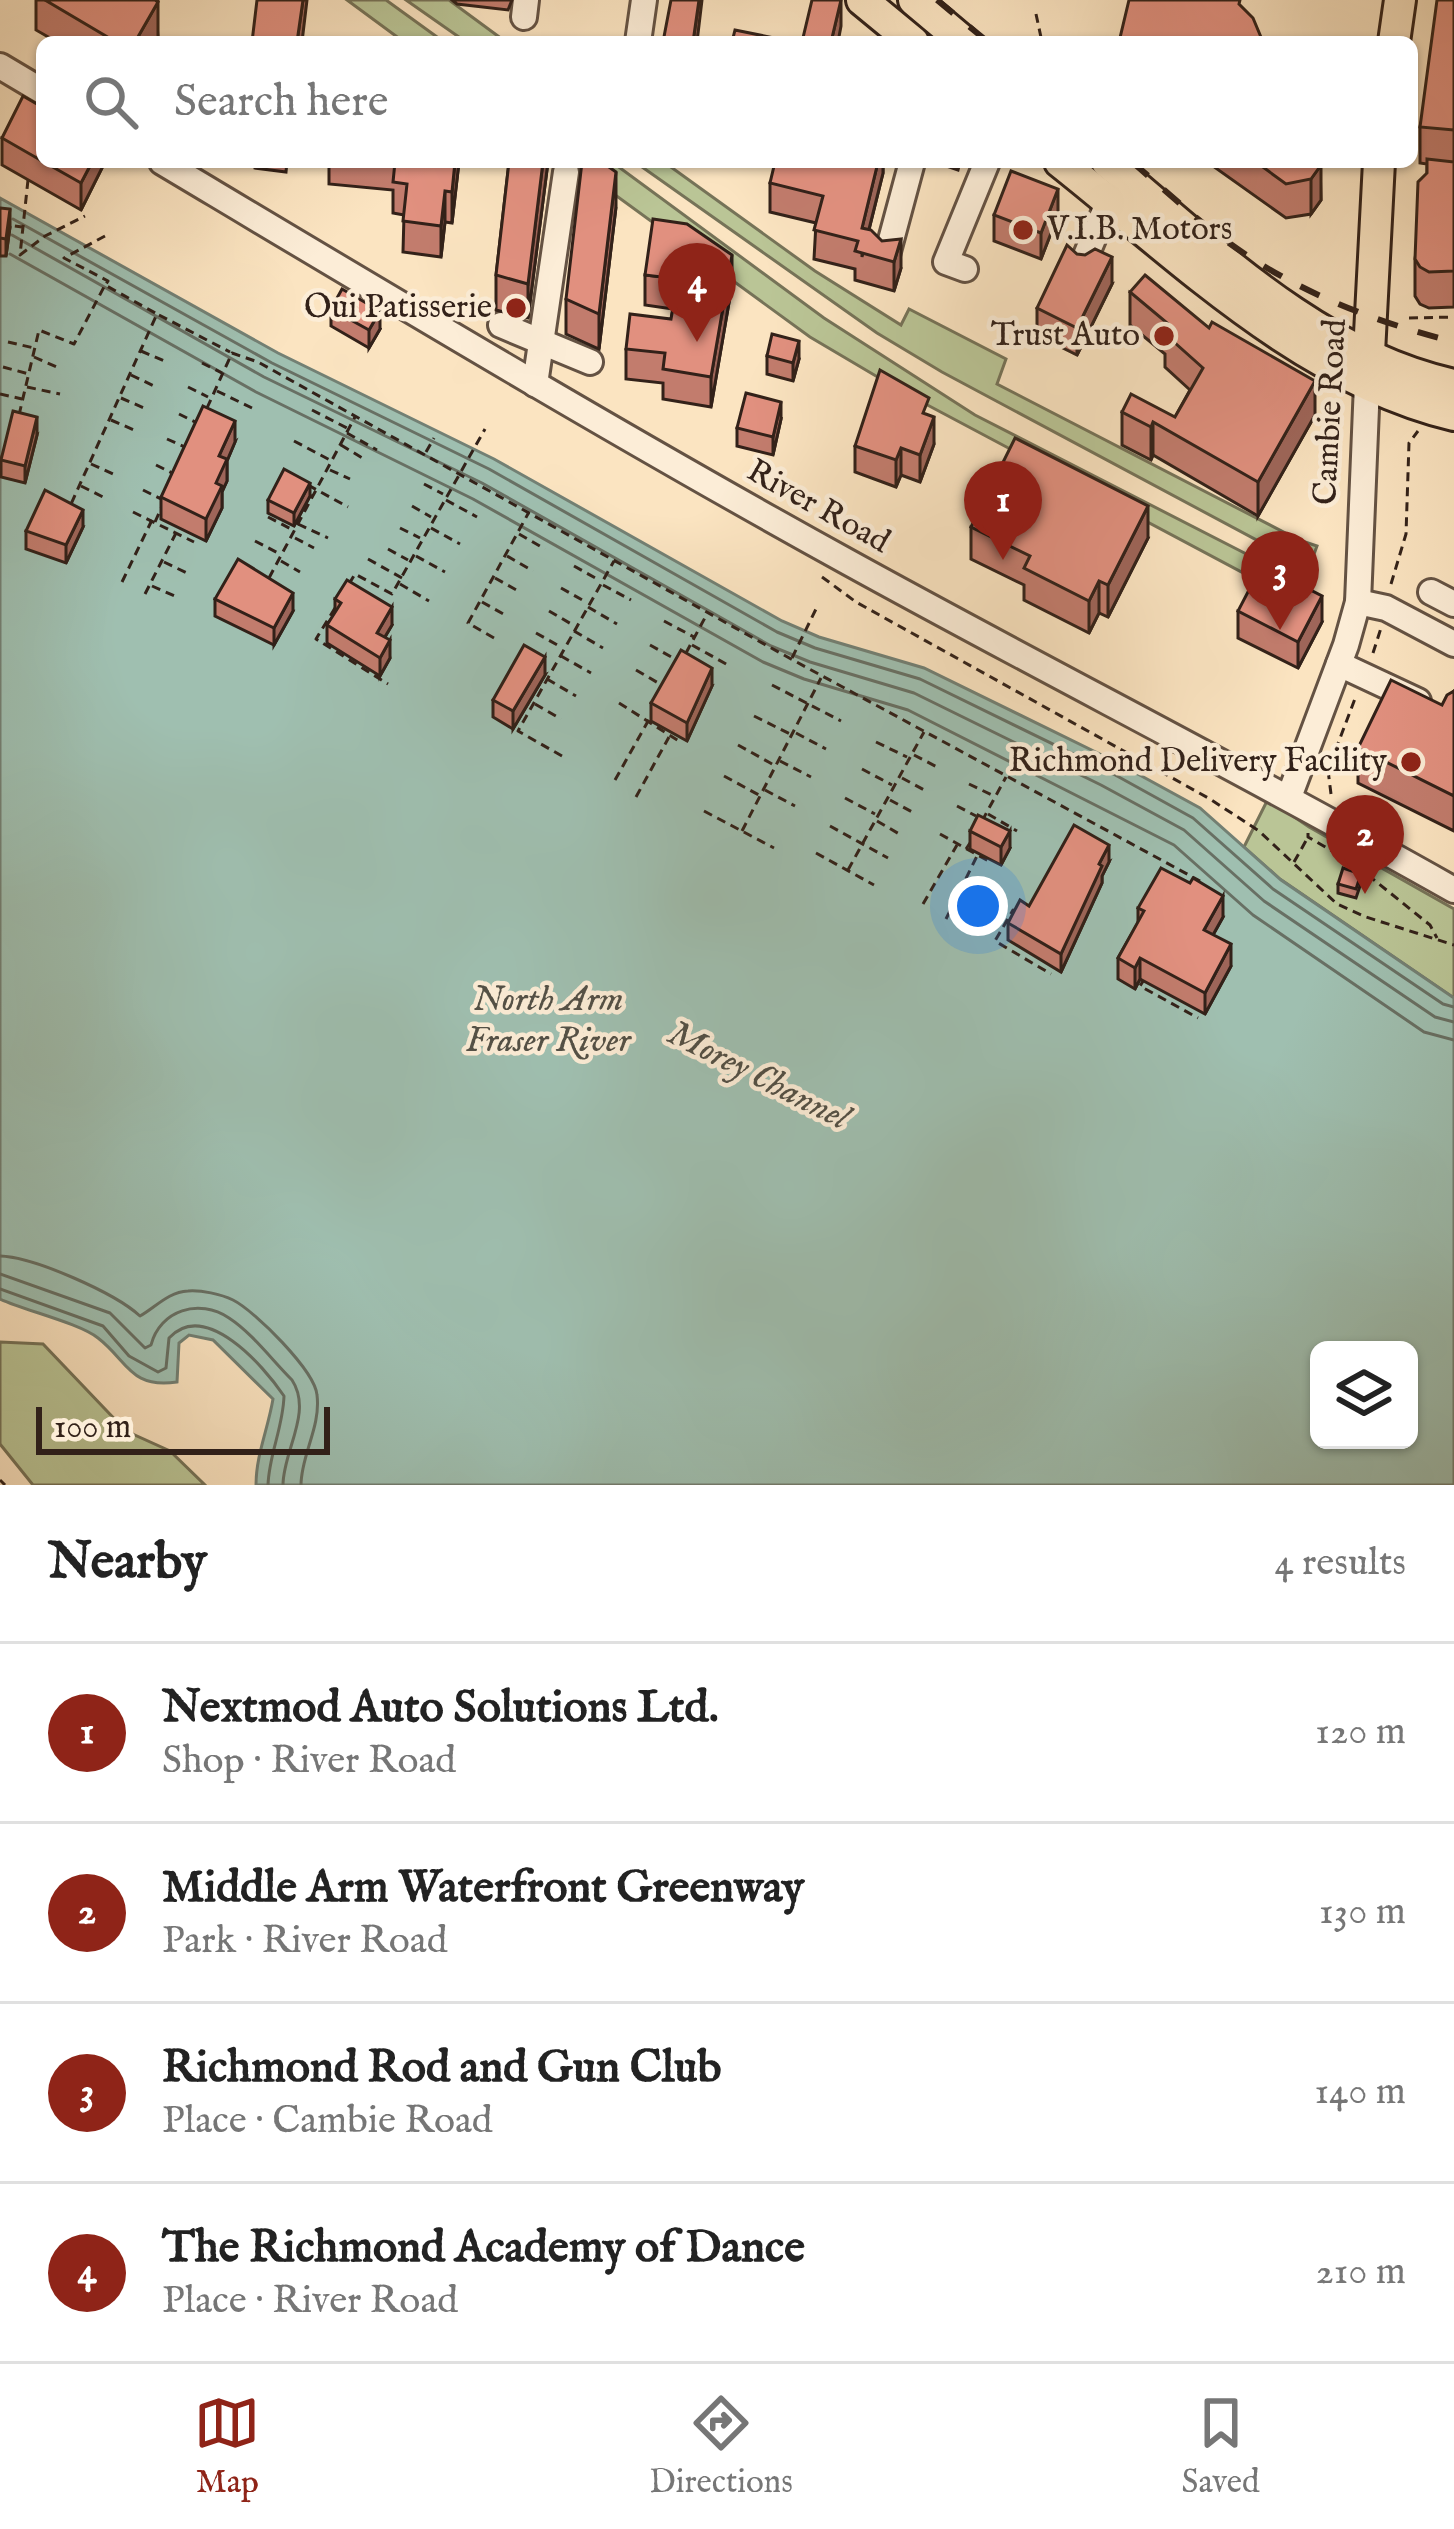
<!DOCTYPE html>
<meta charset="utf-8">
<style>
:root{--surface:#fff;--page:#f6f6f6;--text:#222;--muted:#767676;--line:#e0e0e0;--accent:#8f2418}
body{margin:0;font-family:"IM FELL English",serif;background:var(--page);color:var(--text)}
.controls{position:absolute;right:36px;bottom:36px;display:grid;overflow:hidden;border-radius:18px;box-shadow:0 3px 9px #0004}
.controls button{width:108px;height:108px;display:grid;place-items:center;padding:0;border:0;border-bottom:3px solid var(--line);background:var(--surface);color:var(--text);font:60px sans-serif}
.scale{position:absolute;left:36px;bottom:30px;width:294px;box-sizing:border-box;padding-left:12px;border:6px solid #322119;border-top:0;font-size:33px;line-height:42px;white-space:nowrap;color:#322119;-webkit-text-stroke:9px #fcedd7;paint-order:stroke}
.you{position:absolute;left:978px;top:906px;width:42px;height:42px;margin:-30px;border:9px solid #fff;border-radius:50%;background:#1a73e8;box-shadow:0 0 0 18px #1a73e833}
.badge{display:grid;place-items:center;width:78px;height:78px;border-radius:50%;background:var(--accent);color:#fff;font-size:39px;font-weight:700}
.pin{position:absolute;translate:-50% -99px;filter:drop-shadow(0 3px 6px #0008)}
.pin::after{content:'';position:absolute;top:63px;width:42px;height:36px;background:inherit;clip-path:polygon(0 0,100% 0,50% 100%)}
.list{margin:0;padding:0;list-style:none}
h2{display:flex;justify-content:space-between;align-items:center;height:156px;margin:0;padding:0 48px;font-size:51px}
h2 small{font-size:39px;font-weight:400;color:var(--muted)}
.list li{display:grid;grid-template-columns:78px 1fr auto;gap:36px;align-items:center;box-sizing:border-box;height:180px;padding:0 48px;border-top:3px solid var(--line)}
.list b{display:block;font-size:45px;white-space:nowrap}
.list p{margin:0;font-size:39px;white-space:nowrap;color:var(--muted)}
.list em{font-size:39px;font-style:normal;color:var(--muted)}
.icon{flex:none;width:66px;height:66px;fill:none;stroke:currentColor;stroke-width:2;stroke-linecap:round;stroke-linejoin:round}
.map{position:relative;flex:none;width:1454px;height:1485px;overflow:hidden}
.search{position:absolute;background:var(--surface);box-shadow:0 3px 9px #0004;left:36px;right:36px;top:36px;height:132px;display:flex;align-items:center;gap:30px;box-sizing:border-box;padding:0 42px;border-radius:18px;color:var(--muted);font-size:45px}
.sheet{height:876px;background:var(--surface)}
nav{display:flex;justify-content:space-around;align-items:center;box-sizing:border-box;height:168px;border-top:3px solid var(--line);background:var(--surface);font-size:33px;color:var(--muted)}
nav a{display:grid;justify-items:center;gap:6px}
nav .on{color:var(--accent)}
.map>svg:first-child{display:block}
</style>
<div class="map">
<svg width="1454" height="1485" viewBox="0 0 1454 1485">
<rect width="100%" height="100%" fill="#fbe4c1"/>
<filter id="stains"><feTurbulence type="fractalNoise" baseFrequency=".00167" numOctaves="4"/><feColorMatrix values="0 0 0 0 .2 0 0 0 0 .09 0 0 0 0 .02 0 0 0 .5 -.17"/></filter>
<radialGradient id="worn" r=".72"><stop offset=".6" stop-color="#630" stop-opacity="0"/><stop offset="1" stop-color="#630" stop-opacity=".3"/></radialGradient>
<g fill="#bac596" stroke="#767358" stroke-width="3">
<polygon points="347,0 386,0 444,42 404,42"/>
<polygon points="406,0 449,0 506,42 466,42"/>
<polygon points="570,162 612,162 824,318 975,415 1305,584 1308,590 1298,602 903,392 810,337"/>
<polygon points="635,162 664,162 815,271 901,325 909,309 1006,359 997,384 1299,540 1317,546 1313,557 1294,560 942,372 877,333"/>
<polygon points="1268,799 1309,827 1454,909 1454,998 1280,879 1244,847"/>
<polygon points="0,1342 43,1344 126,1431 170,1451 205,1485 33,1485 0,1444"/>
</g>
<path fill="#9fbfb0" stroke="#738074" stroke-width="3" fill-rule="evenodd" d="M0 198 278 353 494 459 782 621 819 637 924 668 1114 761 1200 808 1281 880 1454 998V1485H256C256 1455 268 1429 273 1399L213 1340 189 1335 179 1343 177 1382C130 1389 128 1361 98 1338 79 1323 26 1311 0 1299ZM1319 1350H1409V1440H1319Z"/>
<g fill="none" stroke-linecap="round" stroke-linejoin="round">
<g stroke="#687064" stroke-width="3">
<polyline points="13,219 272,363 489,469 777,632 815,648 920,679 1108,771 1193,818 1273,889 1443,1004 1454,1007"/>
<polyline points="12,235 264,377 482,483 771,646 810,662 914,693 1101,785 1184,830 1264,901 1435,1017 1454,1022"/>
<polyline points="10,254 256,392 473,499 763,662 804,679 908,710 1174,845 1253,915 1424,1032 1454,1040"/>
<path d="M0 1256C34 1257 115 1293 140 1316 156 1307 168 1292 188 1291 201 1290 221 1294 233 1300 255 1311 315 1371 317 1395 321 1427 301 1455 301 1485"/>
<path d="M0 1274 110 1313 145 1348 151 1345C160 1310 199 1298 229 1318 252 1333 272 1360 292 1380 313 1412 283 1451 283 1485"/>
<path d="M0 1289 103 1326 129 1356 158 1372 166 1368 169 1338C205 1299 263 1365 284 1396 283 1428 269 1454 268 1485"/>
</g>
<defs>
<g id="minor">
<polyline points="524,17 526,0"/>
<polyline points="638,42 644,0"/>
<polyline points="0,66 42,91"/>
<path d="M162 162C388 297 614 433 846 561 1047 672 1253 776 1454 890"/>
<polyline points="887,255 912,162"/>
<polyline points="1082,265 1109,201"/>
<polyline points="965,269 946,262 987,162"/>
<polyline points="501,325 590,362"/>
<polyline points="535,384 566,172"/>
<polyline points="1431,592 1454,604"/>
<polyline points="1358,602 1386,608 1454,644"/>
<polyline points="1339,664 1418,701"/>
<polyline points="1289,797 1346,645 1358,602 1367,384"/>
</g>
<g id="major">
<polyline points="862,0 913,42"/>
<polyline points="914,0 964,42"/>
<polyline points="1394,42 1400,0"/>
<path d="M1060 162C1180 257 1301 378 1454 415"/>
<path d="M1107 162C1210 248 1318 356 1454 385"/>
<polyline points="1368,372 1379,162"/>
</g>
</defs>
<use href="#minor" stroke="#645243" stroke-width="30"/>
<use href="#major" stroke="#322119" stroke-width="36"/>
<g stroke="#322119" stroke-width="3" stroke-dasharray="9 6" stroke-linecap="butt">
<polyline points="1036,14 1042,42"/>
<polyline points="28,180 20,255 45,236 85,216"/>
<polyline points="0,224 22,227"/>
<polyline points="105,236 64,258 108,281 106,284"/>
<polyline points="159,315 230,352"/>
<polyline points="1409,318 1454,317"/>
<polyline points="8,342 34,348"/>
<polyline points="141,351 167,362"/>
<polyline points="34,357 59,368"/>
<polyline points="202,363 222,373"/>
<polyline points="3,367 29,374"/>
<polyline points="131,375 154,386"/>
<polyline points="27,387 60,394"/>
<polyline points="188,387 208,397"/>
<polyline points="217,391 252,408"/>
<polyline points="0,394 22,399"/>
<polyline points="121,398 144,408"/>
<polyline points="207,408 232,353 258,362 791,659 1200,881"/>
<polyline points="312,410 347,428"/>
<polyline points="179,414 199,424"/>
<polyline points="19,415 39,330 74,344 105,285 157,314 71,504"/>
<polyline points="111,420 134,430"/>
<polyline points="347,433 377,450"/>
<polyline points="167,439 187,448"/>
<polyline points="294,441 330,460"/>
<polyline points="341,445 364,459"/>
<polyline points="426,452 434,438"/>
<polyline points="0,463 12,424"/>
<polyline points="91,464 113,474"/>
<polyline points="156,465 176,475"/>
<polyline points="330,470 350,479"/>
<polyline points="424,484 443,494"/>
<polyline points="308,485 348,507"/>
<polyline points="81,486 103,497"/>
<polyline points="143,490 163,500"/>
<polyline points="446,500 477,517"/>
<polyline points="412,506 431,517"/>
<polyline points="133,512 194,542"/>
<polyline points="268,517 293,530"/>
<polyline points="155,522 163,504"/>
<polyline points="298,524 328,538"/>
<polyline points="400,528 420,538"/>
<polyline points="431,528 460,544"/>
<polyline points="519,534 545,549"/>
<polyline points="295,538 314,548"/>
<polyline points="255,541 280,554"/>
<polyline points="388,549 408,560"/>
<polyline points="416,556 445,572"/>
<polyline points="507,556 533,571"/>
<polyline points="368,559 402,578"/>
<polyline points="281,561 300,572"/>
<polyline points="164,562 189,574"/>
<polyline points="574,566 599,580"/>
<polyline points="822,577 856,602 1210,799 1259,831 1337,904 1366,917 1454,945"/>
<polyline points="269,578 355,417"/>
<polyline points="495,578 520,592"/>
<polyline points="122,582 152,520"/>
<polyline points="349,584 355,574 392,594 485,429"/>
<polyline points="400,584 429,601"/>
<polyline points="1391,584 1406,534 1409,443 1418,431"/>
<polyline points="603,585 631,600"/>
<polyline points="152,586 177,597"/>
<polyline points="561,588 586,602"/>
<polyline points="145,594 176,533"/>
<polyline points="482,602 507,616"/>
<polyline points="588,607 617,624"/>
<polyline points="335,608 316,639 388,684"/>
<polyline points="549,611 573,625"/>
<polyline points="664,621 694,637"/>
<polyline points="574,631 603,648"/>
<polyline points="536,633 561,647"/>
<polyline points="494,638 468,623 529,512"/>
<polyline points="650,645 675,659"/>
<polyline points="692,645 728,665"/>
<polyline points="686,653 707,614"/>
<polyline points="1373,653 1381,628"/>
<polyline points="561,656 591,673"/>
<polyline points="792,658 816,609"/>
<polyline points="636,670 660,684"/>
<polyline points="547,679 576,696"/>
<polyline points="772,685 841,721"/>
<polyline points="619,703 682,743"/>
<polyline points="535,704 561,719"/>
<polyline points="754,716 790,734"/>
<polyline points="796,733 826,749"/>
<polyline points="876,742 907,757"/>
<polyline points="738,745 774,765"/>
<polyline points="914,755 939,768"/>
<polyline points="562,756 518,731 614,561"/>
<polyline points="780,761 811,777"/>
<polyline points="862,769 892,785"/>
<polyline points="724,776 759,795"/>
<polyline points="902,778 926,791"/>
<polyline points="615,780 652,714"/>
<polyline points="969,784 994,796"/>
<polyline points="765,790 795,806"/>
<polyline points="1331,794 1328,770 1356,696"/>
<polyline points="636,797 669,737"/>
<polyline points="845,798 875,814"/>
<polyline points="890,800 914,813"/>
<polyline points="957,806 976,816"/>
<polyline points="704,811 774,848"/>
<polyline points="988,814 1017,831"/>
<polyline points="877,821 901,835"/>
<polyline points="982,821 1006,777"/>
<polyline points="830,826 888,858"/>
<polyline points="742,831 821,678"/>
<polyline points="1308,833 1308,837 1353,863 1430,925 1437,938"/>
<polyline points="940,834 992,863"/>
<polyline points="966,849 972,840"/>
<polyline points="816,853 874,885"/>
<polyline points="1294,862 1307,839"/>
<polyline points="848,870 924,732"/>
<polyline points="923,904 957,845"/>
<polyline points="1017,912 1013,910 995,941 1051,974"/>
<polyline points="946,919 977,856"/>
<polyline points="1145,978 1140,986 1198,1018"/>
<polyline points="0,1480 5,1485"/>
</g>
<use href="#minor" stroke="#fcedd7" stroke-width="24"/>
<use href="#major" stroke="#fbe4c1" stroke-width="30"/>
<g stroke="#322119" stroke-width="6" stroke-dasharray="21 21" stroke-linecap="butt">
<polyline points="937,0 988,42"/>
<path d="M1132 162C1163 188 1193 217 1225 240 1294 291 1372 321 1454 342"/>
</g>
</g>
<g fill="#c27c6d" stroke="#322119" stroke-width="3">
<polygon points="36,0 155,0 158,37 155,42 57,42 36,30"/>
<polygon points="452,0 512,0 508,10 457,4"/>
<polygon points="1454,0 1454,307 1429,308 1420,304 1415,296 1415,259 1427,173 1427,164 1420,163 1420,127"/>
<polygon points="2,138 102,162 102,168 81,210 2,165"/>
<polygon points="245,162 287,162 286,172 255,168 255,163"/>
<polygon points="329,162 459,162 452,223 445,222 441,257 403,252 404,215 393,213 393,190 329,184"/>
<polygon points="509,162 548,162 528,318 496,310 496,275"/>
<polygon points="883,162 883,173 869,230 901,268 894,291 855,280 855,269 814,259 816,223 770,212 770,183"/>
<polygon points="935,162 960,162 958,170"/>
<polygon points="1200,162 1320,162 1321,200 1311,214 1286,218 1213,166"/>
<polygon points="616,207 599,349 566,334 566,299"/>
<polygon points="0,208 10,227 6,256 0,256"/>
<polygon points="994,215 1058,215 1041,259 994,241"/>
<polygon points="645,275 732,285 711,407 663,399 663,383 626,379 626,349 671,319 673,309 645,305"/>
<polygon points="1112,284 1077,355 1037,335 1037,308"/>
<polygon points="1130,292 1209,328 1315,415 1258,516 1153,455 1151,460 1122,445 1122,412 1175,417 1190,390 1165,367 1165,354 1130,325"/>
<polygon points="331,309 380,329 369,348 331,326"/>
<polygon points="767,356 799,359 793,381 767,374"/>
<polygon points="929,416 934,444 920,482 901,475 896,487 855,472 855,446"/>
<polygon points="781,419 773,455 737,446 737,428"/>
<polygon points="37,435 25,483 1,477 1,460"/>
<polygon points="235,442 227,461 227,481 222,492 222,508 206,541 161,519 161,497"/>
<polygon points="310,496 294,526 268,513 268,500"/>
<polygon points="83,527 66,563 26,549 26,531"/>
<polygon points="971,527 1148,538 1108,617 1099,613 1089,633 1024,600 1024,585 971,559"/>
<polygon points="215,599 293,611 274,645 215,616"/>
<polygon points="335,599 392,625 385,637 390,658 380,676 327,643 327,625 335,613"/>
<polygon points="1238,611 1322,622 1298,668 1238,638"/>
<polygon points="545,675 513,729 493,717 493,700"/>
<polygon points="712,686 687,741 651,721 651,703"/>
<polygon points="1454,691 1454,831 1358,783 1358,748 1442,705"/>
<polygon points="970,831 1010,848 1001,865 970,849"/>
<polygon points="1109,862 1102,876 1102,883 1061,972 1008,940 1008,923 1029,906"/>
<polygon points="1361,883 1356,898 1338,893 1338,884"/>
<polygon points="1138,908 1223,917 1213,935 1231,966 1205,1014 1140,979 1135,989 1118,979 1118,958 1138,923"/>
</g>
<g fill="#9e6559" stroke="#322119" stroke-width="3">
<polygon points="303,0 307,0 302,42 297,42"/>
<polygon points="699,0 702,0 697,42 693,42"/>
<polygon points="841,0 841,26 838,42 831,42"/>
<polygon points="158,2 158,37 155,42 135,42"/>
<polygon points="92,162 102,162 102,168 81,210 81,183"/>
<polygon points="455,162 459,162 452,223 452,192"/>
<polygon points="543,162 548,162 528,318 528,284"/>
<polygon points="878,162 883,162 883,173 862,257 862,228"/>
<polygon points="1321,165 1321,200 1311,214 1311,179"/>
<polygon points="616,172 616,207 599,349 599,314"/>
<polygon points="1058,189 1058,215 1041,259 1041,233"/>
<polygon points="445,191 445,222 441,257 441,226"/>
<polygon points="10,209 10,227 6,256 6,239"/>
<polygon points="901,239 901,268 894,291 894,262"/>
<polygon points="732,255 732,285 711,407 711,377"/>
<polygon points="1112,257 1112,284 1077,355 1077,328"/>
<polygon points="380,311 380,329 369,348 369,330"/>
<polygon points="799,341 799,359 793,381 793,363"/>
<polygon points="1315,381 1315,415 1258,516 1258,482"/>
<polygon points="781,402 781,419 773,455 773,437"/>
<polygon points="37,417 37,435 25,483 25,466"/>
<polygon points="934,417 934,444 920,482 920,455"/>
<polygon points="235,421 235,442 227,461 227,481 222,492 222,508 206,541 206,519 219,456"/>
<polygon points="1153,422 1153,455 1151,460 1151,427"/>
<polygon points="901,448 901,475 896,487 896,460"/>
<polygon points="310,483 310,496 294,526 294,513"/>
<polygon points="1148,506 1148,538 1108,617 1108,585"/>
<polygon points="83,510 83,527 66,563 66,545"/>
<polygon points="1099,581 1099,613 1089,633 1089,601"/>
<polygon points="293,593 293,611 274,645 274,628"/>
<polygon points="1322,596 1322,622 1298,668 1298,642"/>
<polygon points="392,607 392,625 377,650 377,633"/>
<polygon points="390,640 390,658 380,676 380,658"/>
<polygon points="545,657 545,675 513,729 513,711"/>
<polygon points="712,668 712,686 687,741 687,723"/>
<polygon points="1010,831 1010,848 1001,865 1001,847"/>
<polygon points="1109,845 1109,862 1102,876 1102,883 1061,972 1061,954 1099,864"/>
<polygon points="1223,896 1223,917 1204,951 1204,930"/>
<polygon points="1231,944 1231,966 1205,1014 1205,993"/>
<polygon points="1140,958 1140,979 1135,989 1135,968"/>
</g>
<g fill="#e1907f" stroke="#322119" stroke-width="3">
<polygon points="45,0 155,0 158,2 135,42 116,42"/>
<polygon points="257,0 303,0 297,42 252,42"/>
<polygon points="671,0 699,0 693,42 663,42"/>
<polygon points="812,0 841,0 831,42 802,42"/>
<polygon points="1129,0 1240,0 1239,4 1253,18 1263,42 1119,42"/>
<polygon points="1437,0 1454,0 1454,130 1420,127"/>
<polygon points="735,30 794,42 732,42"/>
<polygon points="23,96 42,107 42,161 2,138"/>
<polygon points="1427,159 1454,162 1454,271 1429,272 1420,267 1415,259 1418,182 1427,173"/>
<polygon points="44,162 92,162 81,183"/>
<polygon points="395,162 455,162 452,192 445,191 441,226 403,221 407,184 393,182"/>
<polygon points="509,162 543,162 528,284 496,275"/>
<polygon points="582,162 602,162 616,172 599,314 566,299"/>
<polygon points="775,162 878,162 862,228 871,230 882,241 901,239 894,262 855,251 858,241 814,230 823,196 770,183"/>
<polygon points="1256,162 1320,162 1321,165 1311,179 1286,184"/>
<polygon points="1011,171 1058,189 1041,233 994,215"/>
<polygon points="0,208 10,209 6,239 0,238"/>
<polygon points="653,219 687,224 732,255 711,377 663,369 665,353 626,349 630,314 671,319 678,279 645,275"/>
<polygon points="1067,245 1077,254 1085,255 1095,249 1112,257 1077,328 1037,308"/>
<polygon points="1145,275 1209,328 1212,322 1315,381 1258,482 1153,422 1151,427 1122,412 1131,394 1175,417 1203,368 1165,334 1172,327 1130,292"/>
<polygon points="342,289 380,311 369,330 331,309"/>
<polygon points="772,334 799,341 793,363 767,356"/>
<polygon points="880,370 929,398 923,413 934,417 920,455 901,448 896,460 855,446"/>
<polygon points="746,393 781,402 773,437 737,428"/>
<polygon points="203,406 235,421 219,456 227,459 216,483 222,486 206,519 161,497"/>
<polygon points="13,411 37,417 25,466 1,460"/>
<polygon points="1015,438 1148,506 1108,585 1099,581 1089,601 1024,568 1030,556 971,527"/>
<polygon points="284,469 310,483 294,513 268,500"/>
<polygon points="45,490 83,510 66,545 26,531"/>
<polygon points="238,559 293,593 274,628 215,599"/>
<polygon points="1262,565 1322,596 1298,642 1238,611"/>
<polygon points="347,580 392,607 377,633 390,640 380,658 327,625 341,603 335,599"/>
<polygon points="524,645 545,657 513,711 493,700"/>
<polygon points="681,650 712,668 687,723 651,703"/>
<polygon points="1391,680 1442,705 1447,695 1454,691 1454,796 1358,748"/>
<polygon points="978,815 1010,831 1001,847 970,831"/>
<polygon points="1074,825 1109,845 1099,864 1102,866 1061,954 1008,923 1020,900 1029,906"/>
<polygon points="1161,868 1190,883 1193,878 1223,896 1204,930 1231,944 1205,993 1140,958 1135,968 1118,958 1144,911 1138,908"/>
<polygon points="1343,868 1361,874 1356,889 1338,884"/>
</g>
<g fill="#8f2418" stroke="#fcedd7" stroke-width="4.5">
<circle cx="1023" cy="230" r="12"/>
<circle cx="516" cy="308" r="12"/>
<circle cx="1164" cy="336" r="12"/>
<circle cx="1411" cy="762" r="12"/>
</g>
<g text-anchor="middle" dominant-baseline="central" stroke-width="9" stroke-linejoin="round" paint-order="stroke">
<g font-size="33" fill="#322119" stroke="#fcedd7" text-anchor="end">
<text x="1047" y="230" text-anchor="start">V.I.B. Motors</text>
<text x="492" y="308">Oui Patisserie</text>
<text x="1140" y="336">Trust Auto</text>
<text x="1387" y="762">Richmond Delivery Facility</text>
</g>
<g font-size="33" fill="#322119" stroke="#fcedd7">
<text transform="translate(1331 412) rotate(-87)">Cambie Road</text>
<text transform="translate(818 507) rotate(29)">River Road</text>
</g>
<g font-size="36" font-style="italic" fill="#535046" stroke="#fcedd7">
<text x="548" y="1000">North Arm<tspan x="548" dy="41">Fraser River</tspan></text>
<text transform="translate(758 1076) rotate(27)">Morey Channel</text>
</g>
</g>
<rect width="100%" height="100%" filter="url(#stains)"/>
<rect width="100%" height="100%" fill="url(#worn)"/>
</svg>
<div class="controls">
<button><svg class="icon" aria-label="layers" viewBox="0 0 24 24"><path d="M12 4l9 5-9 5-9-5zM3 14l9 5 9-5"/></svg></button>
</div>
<div class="scale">100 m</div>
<div class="you"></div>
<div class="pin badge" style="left:1003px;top:560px">1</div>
<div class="pin badge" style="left:1365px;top:894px">2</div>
<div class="pin badge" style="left:1280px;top:630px">3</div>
<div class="pin badge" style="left:697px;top:342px">4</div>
<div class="search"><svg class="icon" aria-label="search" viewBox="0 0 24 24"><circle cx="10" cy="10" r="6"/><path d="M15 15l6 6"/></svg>Search here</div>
</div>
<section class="sheet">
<h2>Nearby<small>4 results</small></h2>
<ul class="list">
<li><span class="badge">1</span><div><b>Nextmod Auto Solutions Ltd.</b><p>Shop · River Road</p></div><em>120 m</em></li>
<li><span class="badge">2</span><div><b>Middle Arm Waterfront Greenway</b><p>Park · River Road</p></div><em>130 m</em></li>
<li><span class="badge">3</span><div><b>Richmond Rod and Gun Club</b><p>Place · Cambie Road</p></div><em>140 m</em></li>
<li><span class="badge">4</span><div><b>The Richmond Academy of Dance</b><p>Place · River Road</p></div><em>210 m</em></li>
</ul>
</section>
<nav>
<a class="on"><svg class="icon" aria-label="map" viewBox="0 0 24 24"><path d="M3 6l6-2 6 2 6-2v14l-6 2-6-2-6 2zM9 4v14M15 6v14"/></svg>Map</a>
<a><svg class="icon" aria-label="directions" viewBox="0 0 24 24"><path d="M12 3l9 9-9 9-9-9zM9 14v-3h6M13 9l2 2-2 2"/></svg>Directions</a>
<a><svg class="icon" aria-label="saved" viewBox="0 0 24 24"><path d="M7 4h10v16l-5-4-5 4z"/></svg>Saved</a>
</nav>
